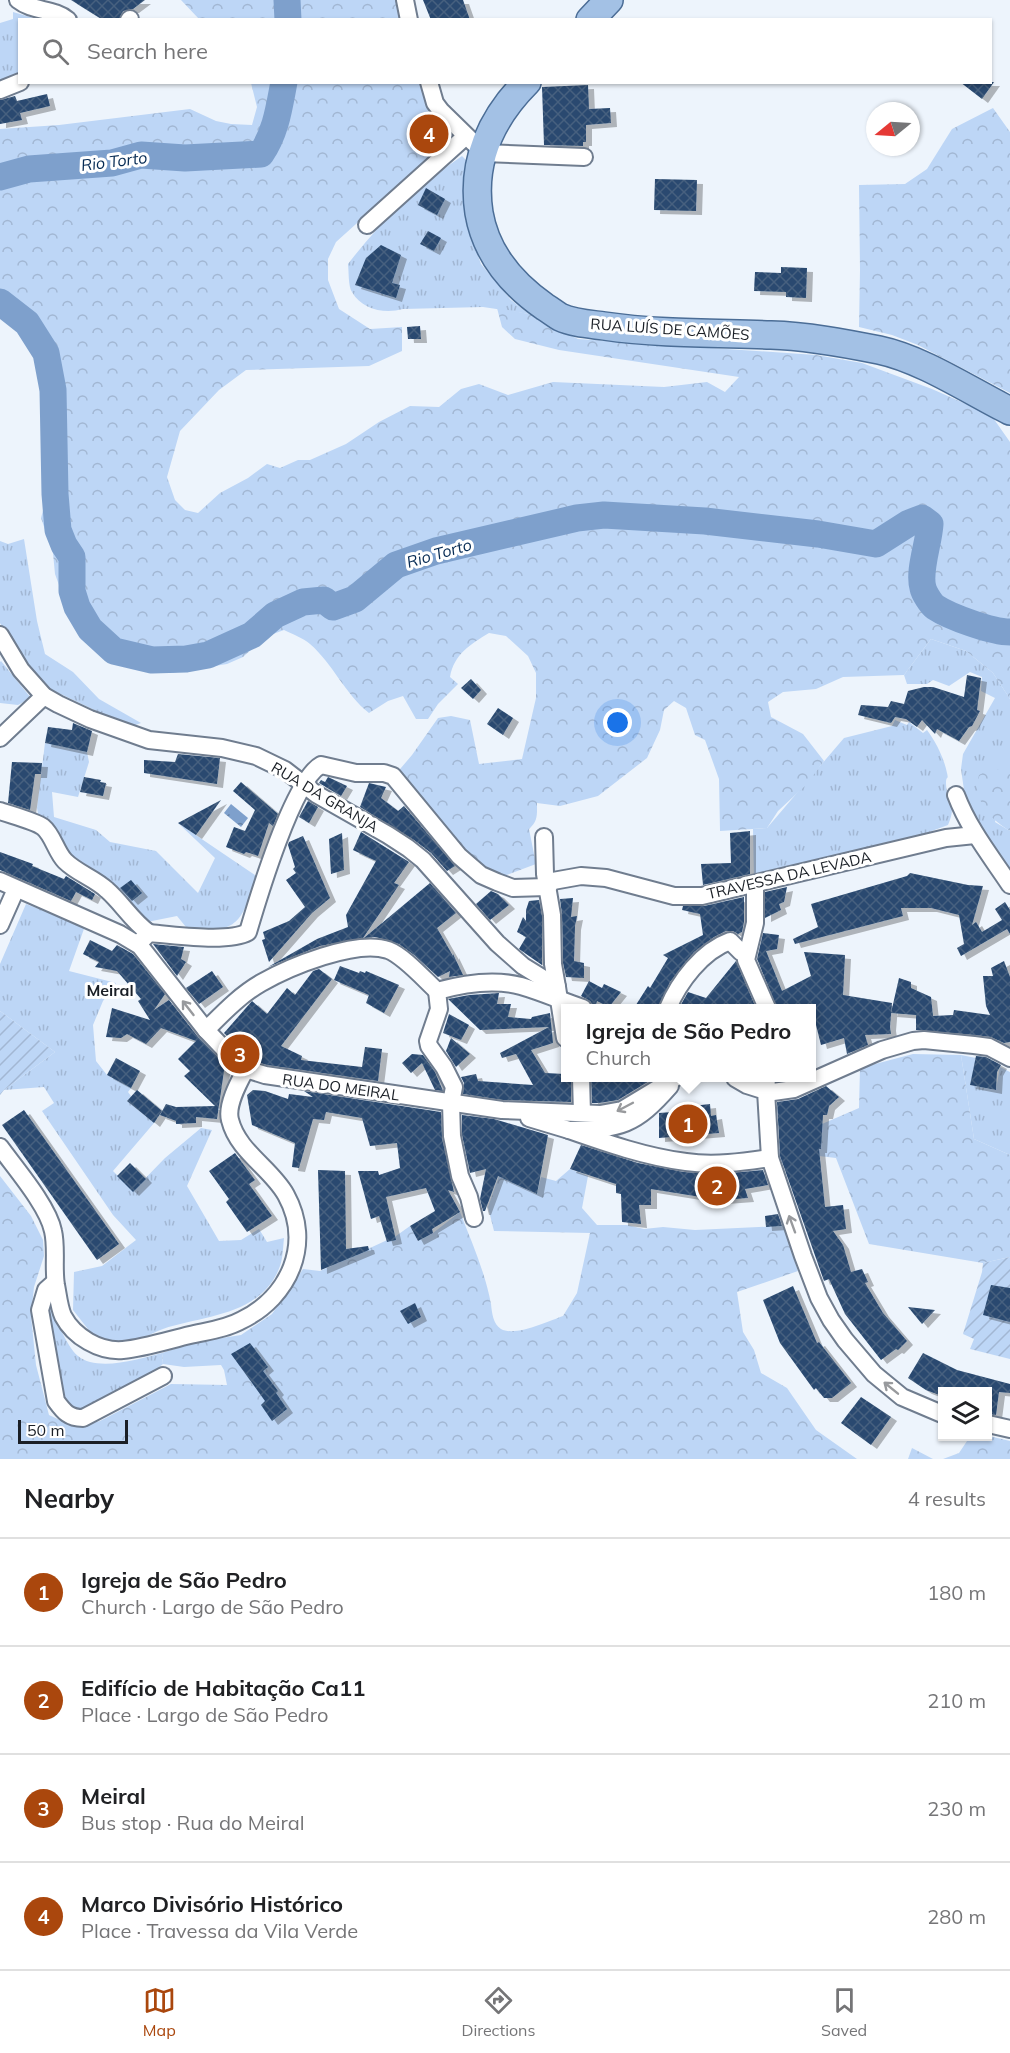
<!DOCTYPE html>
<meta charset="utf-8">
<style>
:root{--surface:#fff;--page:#f2f2f2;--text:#202124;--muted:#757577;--line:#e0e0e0;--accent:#aa470d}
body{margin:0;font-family:Mulish,sans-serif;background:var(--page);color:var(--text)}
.controls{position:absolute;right:18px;bottom:18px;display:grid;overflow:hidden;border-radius:0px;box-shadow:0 2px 4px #0004}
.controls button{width:54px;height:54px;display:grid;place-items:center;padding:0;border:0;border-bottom:2px solid var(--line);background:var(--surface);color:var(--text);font:30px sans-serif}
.compass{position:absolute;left:866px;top:102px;width:54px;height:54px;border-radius:50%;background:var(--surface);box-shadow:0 2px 4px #0004;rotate:252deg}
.scale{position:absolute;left:18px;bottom:15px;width:110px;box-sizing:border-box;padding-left:6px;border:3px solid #1a1f26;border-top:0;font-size:16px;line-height:21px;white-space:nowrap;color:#1a1f26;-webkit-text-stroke:4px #fff;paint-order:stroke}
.you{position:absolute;left:618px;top:723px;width:21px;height:21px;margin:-15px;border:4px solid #fff;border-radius:50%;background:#1a73e8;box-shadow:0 0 0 9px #1a73e833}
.badge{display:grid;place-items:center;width:39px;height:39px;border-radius:50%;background:var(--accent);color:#fff;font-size:20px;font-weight:700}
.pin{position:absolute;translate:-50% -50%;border:3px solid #fff;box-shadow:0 2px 6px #0006}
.popup{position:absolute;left:561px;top:1004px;width:255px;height:78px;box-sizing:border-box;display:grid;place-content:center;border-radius:0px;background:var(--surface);filter:drop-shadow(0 2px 4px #0005);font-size:20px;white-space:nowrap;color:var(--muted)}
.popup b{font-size:22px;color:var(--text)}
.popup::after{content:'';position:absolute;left:50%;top:100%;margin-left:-12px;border:12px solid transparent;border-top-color:var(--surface)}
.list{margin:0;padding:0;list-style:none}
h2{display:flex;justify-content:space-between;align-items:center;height:78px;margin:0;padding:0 24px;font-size:26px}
h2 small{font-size:20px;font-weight:400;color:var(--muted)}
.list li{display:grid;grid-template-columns:39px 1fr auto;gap:18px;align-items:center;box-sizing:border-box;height:108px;padding:0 24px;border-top:2px solid var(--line)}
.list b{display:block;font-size:22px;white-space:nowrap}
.list p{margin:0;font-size:20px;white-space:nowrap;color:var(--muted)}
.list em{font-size:20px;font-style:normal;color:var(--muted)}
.icon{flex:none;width:33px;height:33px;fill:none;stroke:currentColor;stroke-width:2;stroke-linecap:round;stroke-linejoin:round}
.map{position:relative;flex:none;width:1010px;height:1459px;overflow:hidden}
.search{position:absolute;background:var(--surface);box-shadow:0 2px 4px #0004;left:18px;right:18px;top:18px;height:66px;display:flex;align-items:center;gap:15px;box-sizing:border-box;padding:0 21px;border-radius:0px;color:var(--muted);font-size:22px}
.sheet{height:510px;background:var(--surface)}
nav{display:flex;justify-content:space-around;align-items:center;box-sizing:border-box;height:84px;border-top:2px solid var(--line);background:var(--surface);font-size:16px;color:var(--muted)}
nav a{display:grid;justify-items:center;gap:3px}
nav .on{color:var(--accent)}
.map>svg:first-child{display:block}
</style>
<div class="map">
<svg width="1010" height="1459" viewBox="0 0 1010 1459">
<defs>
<pattern id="grass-tufts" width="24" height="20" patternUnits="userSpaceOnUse" patternTransform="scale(1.5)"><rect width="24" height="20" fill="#bdd6f6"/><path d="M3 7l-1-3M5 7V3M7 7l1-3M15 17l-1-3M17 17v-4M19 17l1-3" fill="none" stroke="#a2b7d3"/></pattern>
<pattern id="forest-crowns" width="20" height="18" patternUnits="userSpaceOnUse" patternTransform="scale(1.5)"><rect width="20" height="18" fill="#bdd6f6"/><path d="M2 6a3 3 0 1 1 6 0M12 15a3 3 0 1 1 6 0" fill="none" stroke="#a2b7d3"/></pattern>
<pattern id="garden-furrows" width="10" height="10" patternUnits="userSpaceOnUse" patternTransform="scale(1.5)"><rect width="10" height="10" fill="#bdd6f6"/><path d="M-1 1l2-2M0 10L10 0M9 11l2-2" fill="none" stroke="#a2b7d3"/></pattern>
<pattern id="water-ripples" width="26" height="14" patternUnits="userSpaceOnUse" patternTransform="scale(1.5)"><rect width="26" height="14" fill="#7ea0cc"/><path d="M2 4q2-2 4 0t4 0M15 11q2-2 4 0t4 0" fill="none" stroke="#6682a5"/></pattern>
<pattern id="building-cross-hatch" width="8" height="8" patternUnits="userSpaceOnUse" patternTransform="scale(1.5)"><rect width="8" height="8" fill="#29496f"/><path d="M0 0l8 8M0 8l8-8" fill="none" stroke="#46607f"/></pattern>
<filter id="shadow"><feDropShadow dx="6" dy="4" stdDeviation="0" flood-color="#0004"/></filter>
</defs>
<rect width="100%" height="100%" fill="#edf4fc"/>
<g fill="url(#grass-tufts)">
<polygon points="13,12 37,19 20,20 19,77 0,85 0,23 13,19"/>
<path d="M462 156 466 160 464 183 465 219 481 264 511 300 529 314 483 307 403 309C385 314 362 310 352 292 348 286 349 272 348 264 380 222 419 185 462 156Z"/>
<polygon points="24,539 37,621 45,654 73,672 99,699 141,723 130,727 48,688 16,653 0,623 0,541 8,544"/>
<polygon points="931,639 966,651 993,673 1010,699 1010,772 995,822 1010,831 1010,869 971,811 964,790 961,769 963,754 995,698 981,691 982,677 970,672 949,686 933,680 927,684 907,684 904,675"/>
<polygon points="0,662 1,661 31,698 18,705 0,703"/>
<path d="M895 720 907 725 909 722 923 733 927 730C936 742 944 758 947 773 949 781 946 775 946 783 946 801 958 802 948 825L910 839 754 879 753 829 767 828 844 738 892 726Z"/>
<path d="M45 743 87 752 89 762 78 797 52 792 54 817 96 830 110 842 156 851 198 893 215 858 178 823 258 877C240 920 242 932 190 932L177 916 142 923 70 858 39 819 37 808Z"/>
<path d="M26 904 85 926 69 971 116 983 103 1001 93 1025 96 1061 107 1075 131 1088 128 1092 131 1096 127 1101 154 1123 113 1171 133 1191 165 1158 201 1128 212 1130 187 1186 219 1241 241 1240 259 1229 267 1242 284 1238C283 1247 283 1258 280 1266 262 1316 205 1315 163 1329 149 1334 135 1343 122 1350L91 1333 73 1310 74 1272 102 1266 136 1240 113 1215 42 1111 54 1103 44 1087 4 1090 55 1052 0 1011V964Z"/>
<polygon points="961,1055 976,1058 970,1085 996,1090 1000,1067 1010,1072 1010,1155 974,1139"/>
<path d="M49 1301C55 1316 66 1346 78 1356 97 1372 140 1359 162 1353L163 1364 144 1379 83 1412 71 1408 64 1401 46 1314Z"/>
</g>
<g fill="url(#forest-crowns)">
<polygon points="181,0 397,0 401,19 199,19"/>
<path d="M251 83H419L433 112 456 134 336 242 328 259V280L339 309 370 329 402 327V351L369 366 246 370 219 390 180 431 167 477 175 500 185 510 198 513 220 493 248 478 267 464 280 468 298 460H310L346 444 379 422 410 406 439 407 461 389 479 384 508 395 553 382 664 387 707 382 725 392 739 377 559 350 515 339 502 327 497 308 529 314 578 339 816 355 862 363 932 389 991 415 1010 442V699L993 673 966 651 931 639 904 675 843 677 816 689 783 692 768 702 771 717 803 734 824 761 806 785 778 811 767 828 720 831 719 779 705 740 695 735 686 708 674 701 664 710 660 730 647 758 598 796 560 806 537 803C537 815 538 821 529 829L536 864 501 877 473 861 395 775 412 755 438 718 451 716 470 720 479 764 522 759 536 698V673L528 656 506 636 489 633C471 644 454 654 450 677L458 684 438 704 428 719H416L403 696 388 701 369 713C345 694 333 664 310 644 303 638 292 634 284 630L265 637 243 657 227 664 172 673 137 669 106 655 92 645 73 624 55 574 53 553 41 518 47 495V471L37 360 30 339 15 319 0 310V129L59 125 190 109 216 121 231 124 252 125 257 107Z"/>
<polygon points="993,108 1010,132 1010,393 918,345 892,335 859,327 860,270 859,185 905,184 927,169 952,129"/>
<path d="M992 768 1010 772V831C990 819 972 800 979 775Z"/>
<polygon points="913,1054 961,1055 974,1139 1010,1155 1010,1257 983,1263 869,1244 836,1158 819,1156 773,1165 774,1149 821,1149 822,1124 859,1108 860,1068"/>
<path d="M570 1169 588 1176 582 1208 597 1225H627L644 1229 663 1227 695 1230 783 1226 798 1271 737 1292 743 1332 754 1350 761 1373 787 1388 816 1430 857 1459H0V1176L31 1216 43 1240 44 1256 34 1287 31 1316 36 1365 49 1415 75 1427 100 1421 171 1384 227 1385 224 1370 221 1365 184 1367 163 1364 162 1353 196 1342 241 1335 272 1314 303 1269 320 1271 396 1236 410 1226 418 1241 433 1233 460 1212C472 1243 485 1272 491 1304 492 1313 493 1324 501 1329 515 1337 549 1321 563 1316L577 1293 590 1233 494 1231 488 1207 499 1176 537 1194 541 1177 556 1181Z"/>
<polygon points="993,1437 1010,1441 1010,1459 943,1459 959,1453 969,1438"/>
<polygon points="912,1448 933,1459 908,1459"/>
</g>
<g fill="url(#garden-furrows)">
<polygon points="0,1011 55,1052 4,1090 0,1095"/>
<polygon points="1010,1257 1010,1359 970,1349 974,1339 963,1334 982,1272 983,1263"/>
</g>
<polygon fill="url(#water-ripples)" points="231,804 248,818 241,827 224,813"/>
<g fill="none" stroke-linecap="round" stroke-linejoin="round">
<g stroke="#7ea0cc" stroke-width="27">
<polyline points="287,0 288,20"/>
<path d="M0 177 29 169 112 163 141 155 185 158 261 154C276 132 279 108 284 82"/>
<path d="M0 302 27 323 46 353 53 390 55 494 58 530 64 545 72 557V591L77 607 90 629 114 651 152 660 186 659 208 655 252 635 275 615 303 602 324 600 333 607 355 599 396 565 436 551 577 518 604 515 705 521 818 534 876 544 909 523 922 518 930 524C929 543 918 571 923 588 924 593 931 604 935 607 950 617 992 632 1010 632"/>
</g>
</g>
<g fill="url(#building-cross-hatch)" filter="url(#shadow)">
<polygon points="71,0 145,0 133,9 123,11 119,20 103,20"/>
<polygon points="423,0 463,0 470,20 431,20"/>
<polygon points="960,82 994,82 982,99"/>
<polygon points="588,85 589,109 610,108 611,123 586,125 586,142 583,142 583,146 544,145 542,87"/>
<polygon points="47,94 50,106 20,113 22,120 0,124 0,100 15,96 17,101"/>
<polygon points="655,179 697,180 696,211 654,210"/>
<polygon points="426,188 445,199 437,215 418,205"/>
<polygon points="428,231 441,238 434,251 420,244"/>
<polygon points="381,245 401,255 392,283 400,285 396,298 355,285 366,258"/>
<polygon points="781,267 807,268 806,298 786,297 786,292 754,291 755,272 781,273"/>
<polygon points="420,326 421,339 408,339 407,327"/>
<polygon points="967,675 981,678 977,710 980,711 972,726 969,727 959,741 937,729 935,734 922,720 917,727 906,719 895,717 891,723 858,715 861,705 888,707 891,701 904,704 908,691 924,687 933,687 964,697"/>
<polygon points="471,679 481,690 473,699 461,688"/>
<polygon points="498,708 513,718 503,735 487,724"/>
<polygon points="73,723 92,731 87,752 45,743 48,727 72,730"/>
<polygon points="178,754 220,758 217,784 144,773 144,760 175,762"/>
<polygon points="12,762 42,763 41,774 35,774 30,810 8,803"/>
<polygon points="84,777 101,780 100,782 106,783 103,796 80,792"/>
<polygon points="328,777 347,786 341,796 319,783 321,780 325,782"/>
<polygon points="241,782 278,814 273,826 269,823 258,856 246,852 244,854 226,847 234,827 245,831 255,810 233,791"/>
<polygon points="369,783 386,787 381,798 398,811 404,806 455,866 447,871 431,853 414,840 360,807"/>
<polygon points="221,800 196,835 178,823"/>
<polygon points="308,801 318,807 309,823 299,817"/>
<polygon points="750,831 750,874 703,885 701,864 731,863 730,833"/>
<polygon points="361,832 409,862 394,883 399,885 363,938 320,946 268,967 317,939 348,927 346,915 376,861 353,850"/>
<polygon points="342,833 344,870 331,874 329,839"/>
<polygon points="303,836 330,898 312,913 269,962 262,940 265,939 263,932 289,921 305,907 286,880 296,873 293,869 295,867 288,845 289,842"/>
<polygon points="0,852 33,864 32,866 64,879 66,876 95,894 92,900 76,892 71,901 0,870"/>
<polygon points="910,873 968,885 983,886 972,925 976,922 982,932 1002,920 995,909 1005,902 1010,910 1010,934 1007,929 961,956 957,948 964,944 959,915 931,908 901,908 903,916 795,944 793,939 818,927 811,904 907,876"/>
<polygon points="131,880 142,893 132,901 120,888"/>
<polygon points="430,883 456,913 437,928 453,956 453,954 463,975 449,977 450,971 438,977 414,955 399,944 376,937 364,938"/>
<polygon points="787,887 784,902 779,904 781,910 765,918 765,892"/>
<polygon points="491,891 498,894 509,905 490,920 476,904"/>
<polygon points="744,897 744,922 742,932 738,934 733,931 726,931 714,937 694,952 670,982 658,1008 634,1008 648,986 650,988 668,958 663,955 703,935 700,914 682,910 683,906 704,906"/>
<polygon points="573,898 571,917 577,916 575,926 574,961 584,963 584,978 566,977 563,963 562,915 560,899"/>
<polygon points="539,900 542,916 542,965 519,949 526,937 517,932 523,917 526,921 526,910 529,901"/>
<polygon points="763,933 779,935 777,949 766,951 782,991 811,976 804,952 845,955 843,995 892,1003 890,1027 891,1034 865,1035 868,1045 847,1054 844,1038 821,1045 814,1017 811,1017 811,1008 777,1008 757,959"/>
<polygon points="90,940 112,951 117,945 133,954 165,994 154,1010 169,1000 198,1037 225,1064 217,1119 196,1117 196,1123 176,1124 176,1121 160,1115 166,1104 176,1107 215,1106 184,1076 190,1071 178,1059 196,1041 161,1028 146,1044 127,1034 121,1038 106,1037 112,1008 150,1020 138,1001 141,999 117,971 95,967 99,962 83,954"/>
<polygon points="153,944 184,947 181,959 186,962 177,976"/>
<polygon points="736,961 756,1008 679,1008 688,992 706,998"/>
<polygon points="1004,961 1010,977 1010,1042 1004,1043 991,1037 975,1035 916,1030 916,1015 891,1013 899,978 911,982 911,988 931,997 933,1016 953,1015 954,1010 990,1015 986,1006 983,976 993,976 991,968"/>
<polygon points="340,966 359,973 360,971 365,973 366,971 399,985 384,1013 366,1003 369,995 334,980"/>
<polygon points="319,969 332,979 281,1046 302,1056 301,1060 362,1067 365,1047 382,1049 378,1081 267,1065 251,1060 224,1033 252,1001 267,1014 287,988 295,995 313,971"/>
<polygon points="212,971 223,987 199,1004 186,988"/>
<polygon points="589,981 602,988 604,984 621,992 609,1007 597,1001 595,1008 590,1001 581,996"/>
<polygon points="499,993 497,1004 511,1004 508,1017 531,1019 532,1017 550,1013 553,1043 531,1050 545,1073 565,1074 565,1077 571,1077 571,1102 503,1100 463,1094 464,1083 461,1077 476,1074 478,1081 533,1085 516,1054 502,1058 500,1053 549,1027 480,1030 448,999 469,995"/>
<polygon points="449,1014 469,1025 461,1040 443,1033"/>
<polygon points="451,1038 470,1054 456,1067 446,1051"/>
<polygon points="412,1054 423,1055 435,1072 443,1091 435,1090 422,1063 411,1073 402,1063"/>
<polygon points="976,1056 986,1057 1001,1065 997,1072 996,1090 970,1085"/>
<polygon points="116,1058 140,1071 131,1088 107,1075"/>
<polygon points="591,1077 656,1077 618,1100 599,1103 592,1103"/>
<polygon points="826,1086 839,1097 829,1106 827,1115 823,1115 821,1149 819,1149 825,1207 843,1205 846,1229 833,1231 843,1245 851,1272 862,1269 868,1282 865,1283 883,1313 907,1341 898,1350 896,1349 881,1360 845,1314 829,1279 824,1281 780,1156 777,1102 798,1099"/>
<polygon points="137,1090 162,1111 154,1123 127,1101"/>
<polygon points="253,1090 265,1091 288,1099 289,1094 313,1097 304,1091 441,1112 442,1138 454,1192 448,1190 460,1212 432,1229 433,1233 418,1241 410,1226 435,1211 426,1188 386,1197 396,1240 387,1242 379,1216 371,1219 358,1171 378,1171 379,1175 400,1168 397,1143 370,1146 362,1118 326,1112 324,1120 313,1119 299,1168 292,1167 295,1143 252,1125 247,1095"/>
<polygon points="710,1104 711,1116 716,1115 719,1133 659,1138 659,1113 685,1111 684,1107"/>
<polygon points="24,1110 119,1244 97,1260 2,1125"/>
<polygon points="462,1115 494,1119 548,1135 537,1194 498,1176 485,1211 483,1211 480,1199 486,1169 470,1173 462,1135"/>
<polygon points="581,1145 638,1163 684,1172 718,1174 763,1170 768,1185 745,1189 748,1198 708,1201 707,1198 651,1189 651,1205 639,1205 641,1224 622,1222 621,1194 616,1193 616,1184 570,1169"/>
<polygon points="235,1153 255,1180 249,1184 272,1216 247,1232 226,1202 229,1199 209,1171"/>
<polygon points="130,1163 146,1179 133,1192 117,1176"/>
<polygon points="318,1170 345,1171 346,1249 368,1246 369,1250 321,1270"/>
<polygon points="778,1214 782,1226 766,1227 765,1216"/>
<polygon points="991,1285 1010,1288 1010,1322 983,1315"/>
<polygon points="793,1286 817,1343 819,1342 851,1383 832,1398 824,1398 816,1388 814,1390 780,1343 763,1300"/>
<polygon points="415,1303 421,1317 408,1324 400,1311"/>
<polygon points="908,1307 935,1310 922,1324"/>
<polygon points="250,1343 268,1367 263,1371 278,1391 276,1393 287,1409 272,1421 261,1405 265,1401 231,1354"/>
<polygon points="923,1353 957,1370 1010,1384 1010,1393 999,1392 996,1415 987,1414 987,1392 942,1392 942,1396 926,1390 908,1378"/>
<polygon points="861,1397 891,1417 871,1445 841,1423"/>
</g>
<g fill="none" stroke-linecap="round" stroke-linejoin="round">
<defs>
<g id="street">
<path d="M18 0C33 12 54 8 68 20"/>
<polyline points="405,0 409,20"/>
<polyline points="129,20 130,19"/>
<polyline points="429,82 435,103 441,111 484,153 584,157"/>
<polyline points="0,90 20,82"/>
<polyline points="367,225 466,136"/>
<polyline points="0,635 21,670 44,696 58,704 90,719 149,740 222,748 256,756 285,770 316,794 388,835 408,848 423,860 497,943 523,966 557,987 565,1038"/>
<polyline points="0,738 44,696"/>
<path d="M956 795C969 829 990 855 1010 885"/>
<path d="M0 811C11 815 35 821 43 827 53 835 56 852 65 861 77 873 94 878 107 890 122 903 132 921 149 933"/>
<polyline points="544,837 545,874 552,915 553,964 557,987"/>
<polyline points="0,881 120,934 140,946 206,1030 225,1050 246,1069 265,1075 502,1110 600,1114 622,1110 675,1078"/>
<polyline points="755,884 755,923 746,960 767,1008"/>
<polyline points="0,925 16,889"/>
<path d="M138 944 149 933C172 935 229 943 248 932 258 898 293 780 321 765L356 773H384L393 776 459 856 481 875 497 882 513 888 547 887 553 881 581 876 606 878 674 896H702L946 838 975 835"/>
<polyline points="437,991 439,1009 428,1041 429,1046 444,1067 454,1087 451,1103 452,1136 460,1176 469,1197 474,1218"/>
<path d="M668 1008C679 982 702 951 730 941L741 952 746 953"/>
<path d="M206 1030C223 1013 240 995 261 983 289 967 356 939 388 950 404 956 424 979 437 991 462 984 495 979 521 986 542 992 562 1001 583 1008"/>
<polyline points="581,1078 582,1113"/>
<polyline points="735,1078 747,1085 766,1091 770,1158 803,1256 819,1298 831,1320 845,1340 874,1374 902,1397 942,1414"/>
<polyline points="767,1078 766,1091 773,1092 794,1089 882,1050 913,1041 924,1040 974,1045 989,1047 1010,1058"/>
<path d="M670 1086C635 1126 621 1129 569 1130 606 1143 646 1157 686 1162 714 1166 743 1162 770 1158"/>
<polyline points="529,1118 569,1130"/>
<path d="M0 1147C16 1169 48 1206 53 1231 57 1248 53 1268 56 1285 58 1295 59 1307 63 1316 74 1337 100 1352 123 1350 144 1348 169 1340 190 1335 207 1331 226 1329 242 1320 289 1297 313 1244 286 1195 271 1168 238 1152 230 1120 226 1105 239 1082 246 1069"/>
<path d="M55 1282 46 1290 40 1310 56 1401C64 1412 69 1418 83 1418L163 1376"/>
<polyline points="988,1424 1010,1429"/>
</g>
<g id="primary">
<polyline points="590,20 609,0"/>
<path d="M527 82C491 118 471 162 479 213 486 254 512 284 545 307 550 310 555 314 560 317 573 323 589 324 604 326 659 334 716 333 771 335 807 336 844 343 879 350 922 359 970 391 1010 411"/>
</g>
</defs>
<use href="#street" stroke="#707d8f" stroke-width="20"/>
<use href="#primary" stroke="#4b6d96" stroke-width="30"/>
<use href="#street" stroke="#fff" stroke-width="16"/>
<use href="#primary" stroke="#a3c1e5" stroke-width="27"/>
</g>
<defs><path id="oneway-shaft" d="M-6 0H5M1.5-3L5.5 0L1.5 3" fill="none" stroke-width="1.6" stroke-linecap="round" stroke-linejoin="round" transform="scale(1.5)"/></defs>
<g stroke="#989a9d">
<use href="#oneway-shaft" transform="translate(188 1008) rotate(-128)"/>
<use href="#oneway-shaft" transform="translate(625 1107) rotate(152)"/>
<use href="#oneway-shaft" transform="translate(792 1224) rotate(-110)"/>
<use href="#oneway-shaft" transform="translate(891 1388) rotate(-141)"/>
</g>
<g text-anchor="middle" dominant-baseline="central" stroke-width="6" stroke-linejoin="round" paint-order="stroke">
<g font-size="15" fill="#1a1f26" stroke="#fff">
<text transform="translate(670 329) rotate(4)">RUA LUÍS DE CAMÕES</text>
<text transform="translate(325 797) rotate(31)">RUA DA GRANJA</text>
<text transform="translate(789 875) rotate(-13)">TRAVESSA DA LEVADA</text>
<text transform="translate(341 1087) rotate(8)">RUA DO MEIRAL</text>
</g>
<g font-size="16" font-style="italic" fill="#052a53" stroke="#fff">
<text transform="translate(114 161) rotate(-7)">Rio Torto</text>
<text transform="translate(439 553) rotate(-16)">Rio Torto</text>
</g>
<g font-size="16" font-weight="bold" fill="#1a1f26" stroke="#fff">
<text x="110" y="990">Meiral</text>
</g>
</g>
</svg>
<div class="controls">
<button><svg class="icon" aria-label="layers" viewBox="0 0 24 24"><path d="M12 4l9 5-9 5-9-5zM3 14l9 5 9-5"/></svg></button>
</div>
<svg class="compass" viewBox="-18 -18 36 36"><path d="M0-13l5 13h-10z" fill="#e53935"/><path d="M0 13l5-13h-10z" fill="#757577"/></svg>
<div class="scale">50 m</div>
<div class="you"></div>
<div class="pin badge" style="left:688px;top:1124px">1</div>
<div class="popup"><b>Igreja de São Pedro</b>Church</div>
<div class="pin badge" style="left:717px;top:1186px">2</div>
<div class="pin badge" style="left:240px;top:1054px">3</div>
<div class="pin badge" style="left:429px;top:134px">4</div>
<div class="search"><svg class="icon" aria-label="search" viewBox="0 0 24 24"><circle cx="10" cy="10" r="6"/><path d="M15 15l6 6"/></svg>Search here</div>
</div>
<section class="sheet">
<h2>Nearby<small>4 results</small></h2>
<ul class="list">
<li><span class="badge">1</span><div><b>Igreja de São Pedro</b><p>Church · Largo de São Pedro</p></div><em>180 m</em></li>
<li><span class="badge">2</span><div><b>Edifício de Habitação Ca11</b><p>Place · Largo de São Pedro</p></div><em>210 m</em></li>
<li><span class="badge">3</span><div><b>Meiral</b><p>Bus stop · Rua do Meiral</p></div><em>230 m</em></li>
<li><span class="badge">4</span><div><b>Marco Divisório Histórico</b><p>Place · Travessa da Vila Verde</p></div><em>280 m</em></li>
</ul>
</section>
<nav>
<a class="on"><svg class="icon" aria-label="map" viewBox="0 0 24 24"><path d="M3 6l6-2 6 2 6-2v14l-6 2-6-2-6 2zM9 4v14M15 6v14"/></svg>Map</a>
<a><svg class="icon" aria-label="directions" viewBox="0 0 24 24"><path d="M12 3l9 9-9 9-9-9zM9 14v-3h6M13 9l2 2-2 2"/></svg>Directions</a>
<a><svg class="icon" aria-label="saved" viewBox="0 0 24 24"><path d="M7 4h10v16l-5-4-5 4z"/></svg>Saved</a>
</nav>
